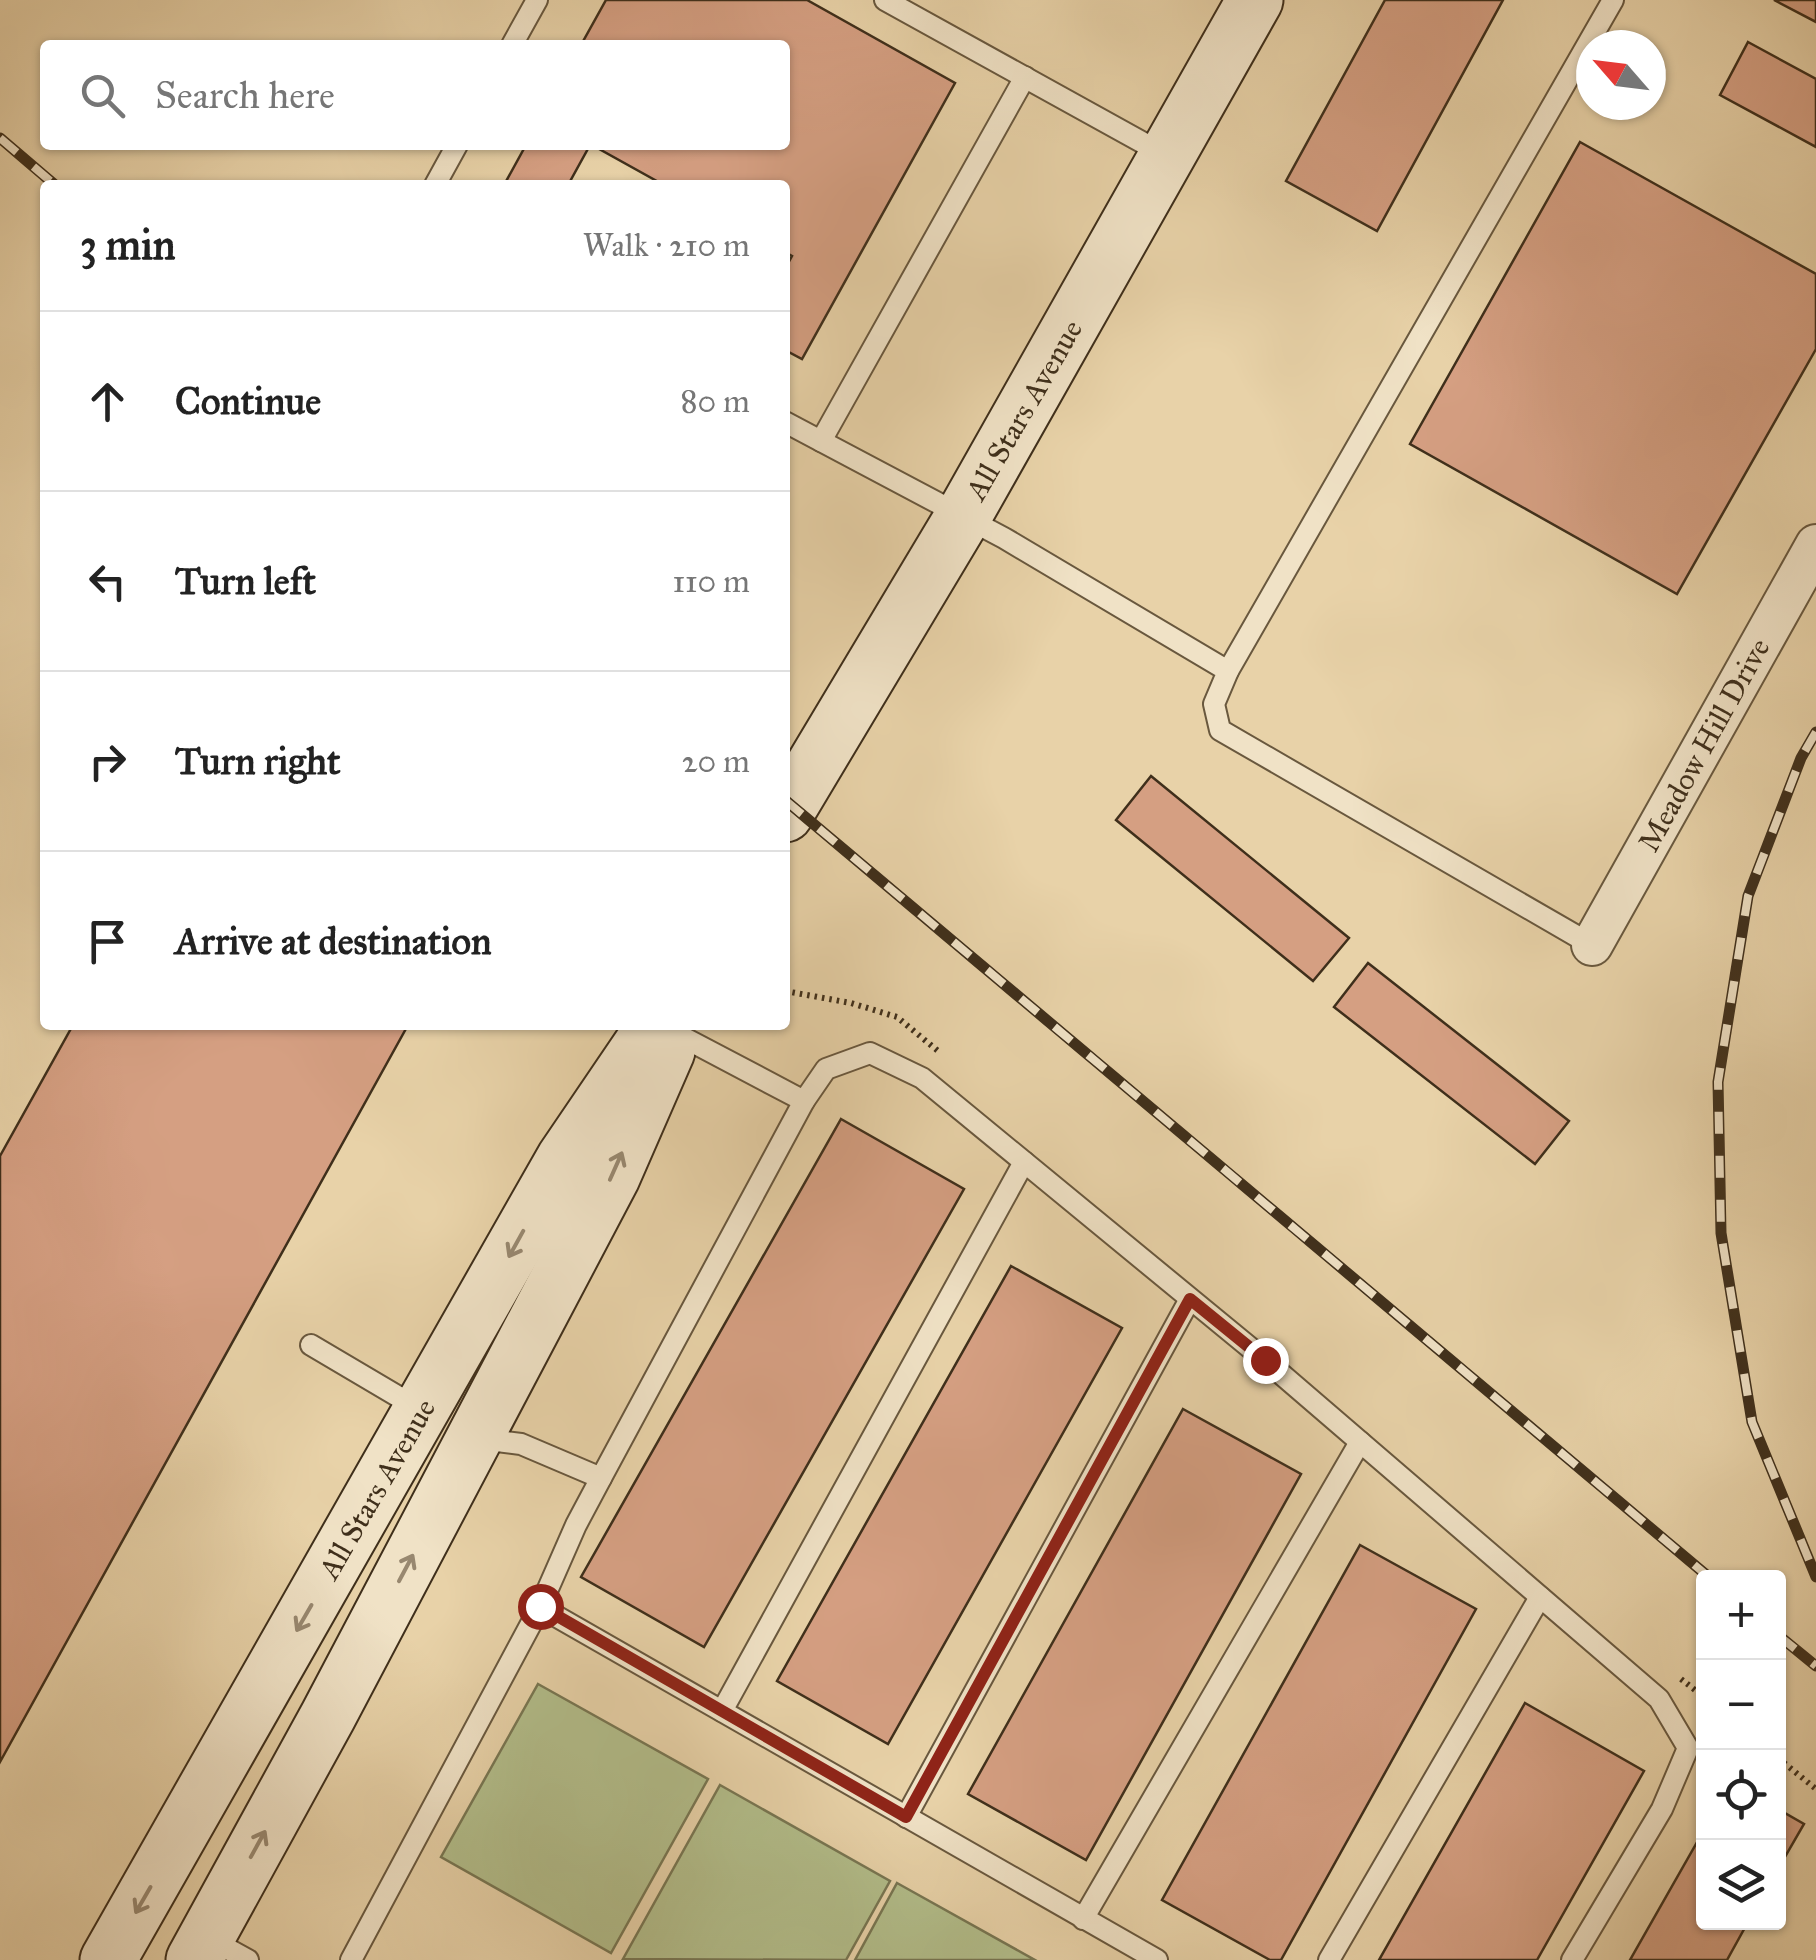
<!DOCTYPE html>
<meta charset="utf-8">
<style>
:root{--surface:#fff;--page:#f6f6f6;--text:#222;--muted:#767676;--line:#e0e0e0}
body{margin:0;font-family:"IM FELL Great Primer",serif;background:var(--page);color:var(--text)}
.controls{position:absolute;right:30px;bottom:30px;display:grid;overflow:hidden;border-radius:10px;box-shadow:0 2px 8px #0004}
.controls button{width:90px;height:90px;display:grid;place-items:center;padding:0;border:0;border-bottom:2px solid var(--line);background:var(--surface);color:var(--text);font:50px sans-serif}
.compass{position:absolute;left:1576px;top:30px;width:90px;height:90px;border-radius:50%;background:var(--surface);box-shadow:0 2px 8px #0004;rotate:298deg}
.stop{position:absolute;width:30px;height:30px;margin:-22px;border:8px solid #8f2418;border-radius:50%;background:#fff}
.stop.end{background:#8f2418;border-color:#fff;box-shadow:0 2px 10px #0008}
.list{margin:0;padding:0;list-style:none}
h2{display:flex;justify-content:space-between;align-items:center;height:130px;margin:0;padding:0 40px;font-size:42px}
h2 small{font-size:32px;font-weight:400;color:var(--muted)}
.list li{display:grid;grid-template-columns:65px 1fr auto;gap:30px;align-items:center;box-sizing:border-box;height:180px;padding:0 40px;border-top:2px solid var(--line)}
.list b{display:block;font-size:38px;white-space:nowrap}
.list em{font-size:32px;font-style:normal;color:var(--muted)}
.icon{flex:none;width:55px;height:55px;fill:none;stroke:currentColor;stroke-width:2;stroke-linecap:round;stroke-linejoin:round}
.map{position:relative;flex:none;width:1816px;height:1960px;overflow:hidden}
.search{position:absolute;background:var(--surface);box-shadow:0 2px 8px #0004;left:40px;top:40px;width:750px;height:110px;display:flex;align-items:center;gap:25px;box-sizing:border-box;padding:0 35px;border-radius:10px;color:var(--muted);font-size:38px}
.panel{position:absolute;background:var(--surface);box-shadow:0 2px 8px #0004;left:40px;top:180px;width:750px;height:850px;border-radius:10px}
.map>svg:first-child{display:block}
</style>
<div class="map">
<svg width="1816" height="1960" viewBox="0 0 1816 1960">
<rect width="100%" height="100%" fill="#e8d2a8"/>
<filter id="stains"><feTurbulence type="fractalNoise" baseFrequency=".002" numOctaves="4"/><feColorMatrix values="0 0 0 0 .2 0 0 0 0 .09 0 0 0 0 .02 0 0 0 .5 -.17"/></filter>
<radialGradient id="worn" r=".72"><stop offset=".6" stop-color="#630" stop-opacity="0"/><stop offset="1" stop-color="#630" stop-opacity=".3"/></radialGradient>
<g fill="#b2bd8a" stroke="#787652" stroke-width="2.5">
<polygon points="538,1684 708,1779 611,1953 441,1857"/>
<polygon points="720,1785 890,1881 846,1960 623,1959"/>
<polygon points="897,1883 1035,1960 855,1960"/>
</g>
<g fill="#d59f82" stroke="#3f2f1b" stroke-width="2.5">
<polygon points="606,0 807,0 955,83 802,359 785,350 785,269 792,256 785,252 785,185 664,185 592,145 785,145 785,45 581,45"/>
<polygon points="1385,0 1503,0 1377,231 1286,181"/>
<polygon points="1774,0 1816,0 1816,22"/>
<polygon points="1748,42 1816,79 1816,147 1720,95"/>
<polygon points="1580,142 1816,274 1816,349 1677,594 1410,444"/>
<polygon points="526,145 590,145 568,185 504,185"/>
<polygon points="1151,776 1349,938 1313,981 1116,820"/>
<polygon points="1368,963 1569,1121 1535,1164 1334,1007"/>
<polygon points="73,1025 408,1025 0,1762 0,1156"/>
<polygon points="841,1119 964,1189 704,1647 581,1577"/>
<polygon points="1011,1266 1122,1328 888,1744 777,1681"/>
<polygon points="1183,1409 1301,1474 1086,1860 968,1794"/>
<polygon points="1360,1545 1476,1609 1281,1960 1270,1960 1162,1900"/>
<polygon points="1525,1703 1644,1771 1537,1960 1379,1960"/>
<polygon points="1778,1809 1804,1824 1778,1869"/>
<polygon points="1704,1830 1704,1922 1748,1922 1727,1960 1630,1960"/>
</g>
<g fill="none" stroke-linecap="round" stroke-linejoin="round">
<defs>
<g id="lane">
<polyline points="885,0 1167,156"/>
<polyline points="512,45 537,0"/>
<polyline points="435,185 457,145"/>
<polyline points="785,422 1004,538 1228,671 1214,704 1220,730 1592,945"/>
<polyline points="821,441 1025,77"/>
<polyline points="1228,671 1613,0"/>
<polyline points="804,1101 826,1069 870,1053 922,1078 1265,1360 1659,1699 1688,1748 1662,1809 1572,1960"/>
<polyline points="311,1345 421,1410"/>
<polyline points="481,1439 521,1444 601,1478 804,1101 675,1033"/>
<polyline points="601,1478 576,1525 540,1607 1157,1960"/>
<polyline points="722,1711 1024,1162"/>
<polyline points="906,1817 1190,1299"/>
<polyline points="1083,1919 1360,1442"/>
<polyline points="208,1938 248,1960"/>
<polyline points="351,1960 540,1607"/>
<polyline points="1329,1960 1540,1597"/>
</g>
<polyline id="street" points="1592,945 1816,545"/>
<g id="secondary">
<polyline points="785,814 964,515 1255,0"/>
<polyline points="108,1960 564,1159 655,1025"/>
<polyline points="194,1960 328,1716 612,1177 667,1051"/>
</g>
</defs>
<use href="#lane" stroke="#69583e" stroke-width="24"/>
<use href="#street" stroke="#69583e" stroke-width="44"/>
<use href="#secondary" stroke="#3f2f1b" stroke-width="59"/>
<g stroke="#3f2f1b" stroke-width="6" stroke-dasharray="2.5 5" stroke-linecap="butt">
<polyline points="785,991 851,1003 897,1017 938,1051"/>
<polyline points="1681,1679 1704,1697"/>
<polyline points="1778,1758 1816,1789"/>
</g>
<use href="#lane" stroke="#f0e2c6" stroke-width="20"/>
<use href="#street" stroke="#f0e2c6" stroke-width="40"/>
<use href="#secondary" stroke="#f0e2c6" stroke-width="55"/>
<defs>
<g id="rail">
<polyline points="0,138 55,185"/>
<polyline points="1816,732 1801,758 1748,896 1718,1082 1721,1233 1752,1422 1816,1577"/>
<polyline points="785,800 1710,1578"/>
<polyline points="1778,1635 1816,1666"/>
</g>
</defs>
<use href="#rail" stroke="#3f2f1b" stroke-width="11"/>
<use href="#rail" stroke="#f0e2c6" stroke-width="8" stroke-dasharray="22" stroke-linecap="butt"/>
</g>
<defs><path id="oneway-shaft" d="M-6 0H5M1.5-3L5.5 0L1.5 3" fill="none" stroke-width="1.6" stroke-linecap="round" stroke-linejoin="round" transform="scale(2.5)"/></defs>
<g stroke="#988870">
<use href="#oneway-shaft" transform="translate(616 1166) rotate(-66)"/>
<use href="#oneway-shaft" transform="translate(516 1244) rotate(119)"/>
<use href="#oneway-shaft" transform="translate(406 1568) rotate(-62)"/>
<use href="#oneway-shaft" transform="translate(304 1618) rotate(120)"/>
<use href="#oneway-shaft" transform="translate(258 1844) rotate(-61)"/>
<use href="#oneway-shaft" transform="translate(143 1900) rotate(120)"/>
</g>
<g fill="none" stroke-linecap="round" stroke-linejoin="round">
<polyline stroke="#8f2418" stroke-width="12" points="540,1606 906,1817 1190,1299 1265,1360"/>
</g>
<g text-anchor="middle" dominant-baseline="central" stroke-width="8" stroke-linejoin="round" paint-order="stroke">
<g font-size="30" fill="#3f2f1b" stroke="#f0e2c6">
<text transform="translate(1024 410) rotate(-60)">All Stars Avenue</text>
<text transform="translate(1704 745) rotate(-61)">Meadow Hill Drive</text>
<text transform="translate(377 1489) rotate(-60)">All Stars Avenue</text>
</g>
</g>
<rect width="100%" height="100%" filter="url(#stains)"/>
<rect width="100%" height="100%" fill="url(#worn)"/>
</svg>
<div class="controls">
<button>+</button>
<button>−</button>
<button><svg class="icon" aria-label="locate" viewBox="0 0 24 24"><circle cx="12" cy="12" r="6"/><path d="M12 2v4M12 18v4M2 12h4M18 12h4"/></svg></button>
<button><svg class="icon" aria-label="layers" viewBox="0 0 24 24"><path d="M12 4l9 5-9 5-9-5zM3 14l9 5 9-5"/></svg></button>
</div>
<svg class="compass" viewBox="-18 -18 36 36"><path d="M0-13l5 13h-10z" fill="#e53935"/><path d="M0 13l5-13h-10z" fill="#767676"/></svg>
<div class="stop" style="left:540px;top:1606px"></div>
<div class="stop end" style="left:1265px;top:1360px"></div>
<div class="search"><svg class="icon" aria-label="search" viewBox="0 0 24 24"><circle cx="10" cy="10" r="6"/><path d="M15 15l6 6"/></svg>Search here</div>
<section class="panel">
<h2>3 min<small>Walk · 210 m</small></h2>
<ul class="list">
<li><svg class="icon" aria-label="ahead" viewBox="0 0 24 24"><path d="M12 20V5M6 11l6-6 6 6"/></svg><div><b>Continue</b></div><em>80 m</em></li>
<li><svg class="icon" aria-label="left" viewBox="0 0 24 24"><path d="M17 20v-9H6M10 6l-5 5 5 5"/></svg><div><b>Turn left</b></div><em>110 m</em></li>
<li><svg class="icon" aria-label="right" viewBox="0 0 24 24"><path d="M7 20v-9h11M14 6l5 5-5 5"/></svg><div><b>Turn right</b></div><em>20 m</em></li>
<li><svg class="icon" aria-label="arrive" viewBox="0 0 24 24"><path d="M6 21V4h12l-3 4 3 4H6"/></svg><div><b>Arrive at destination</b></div></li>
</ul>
</section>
</div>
